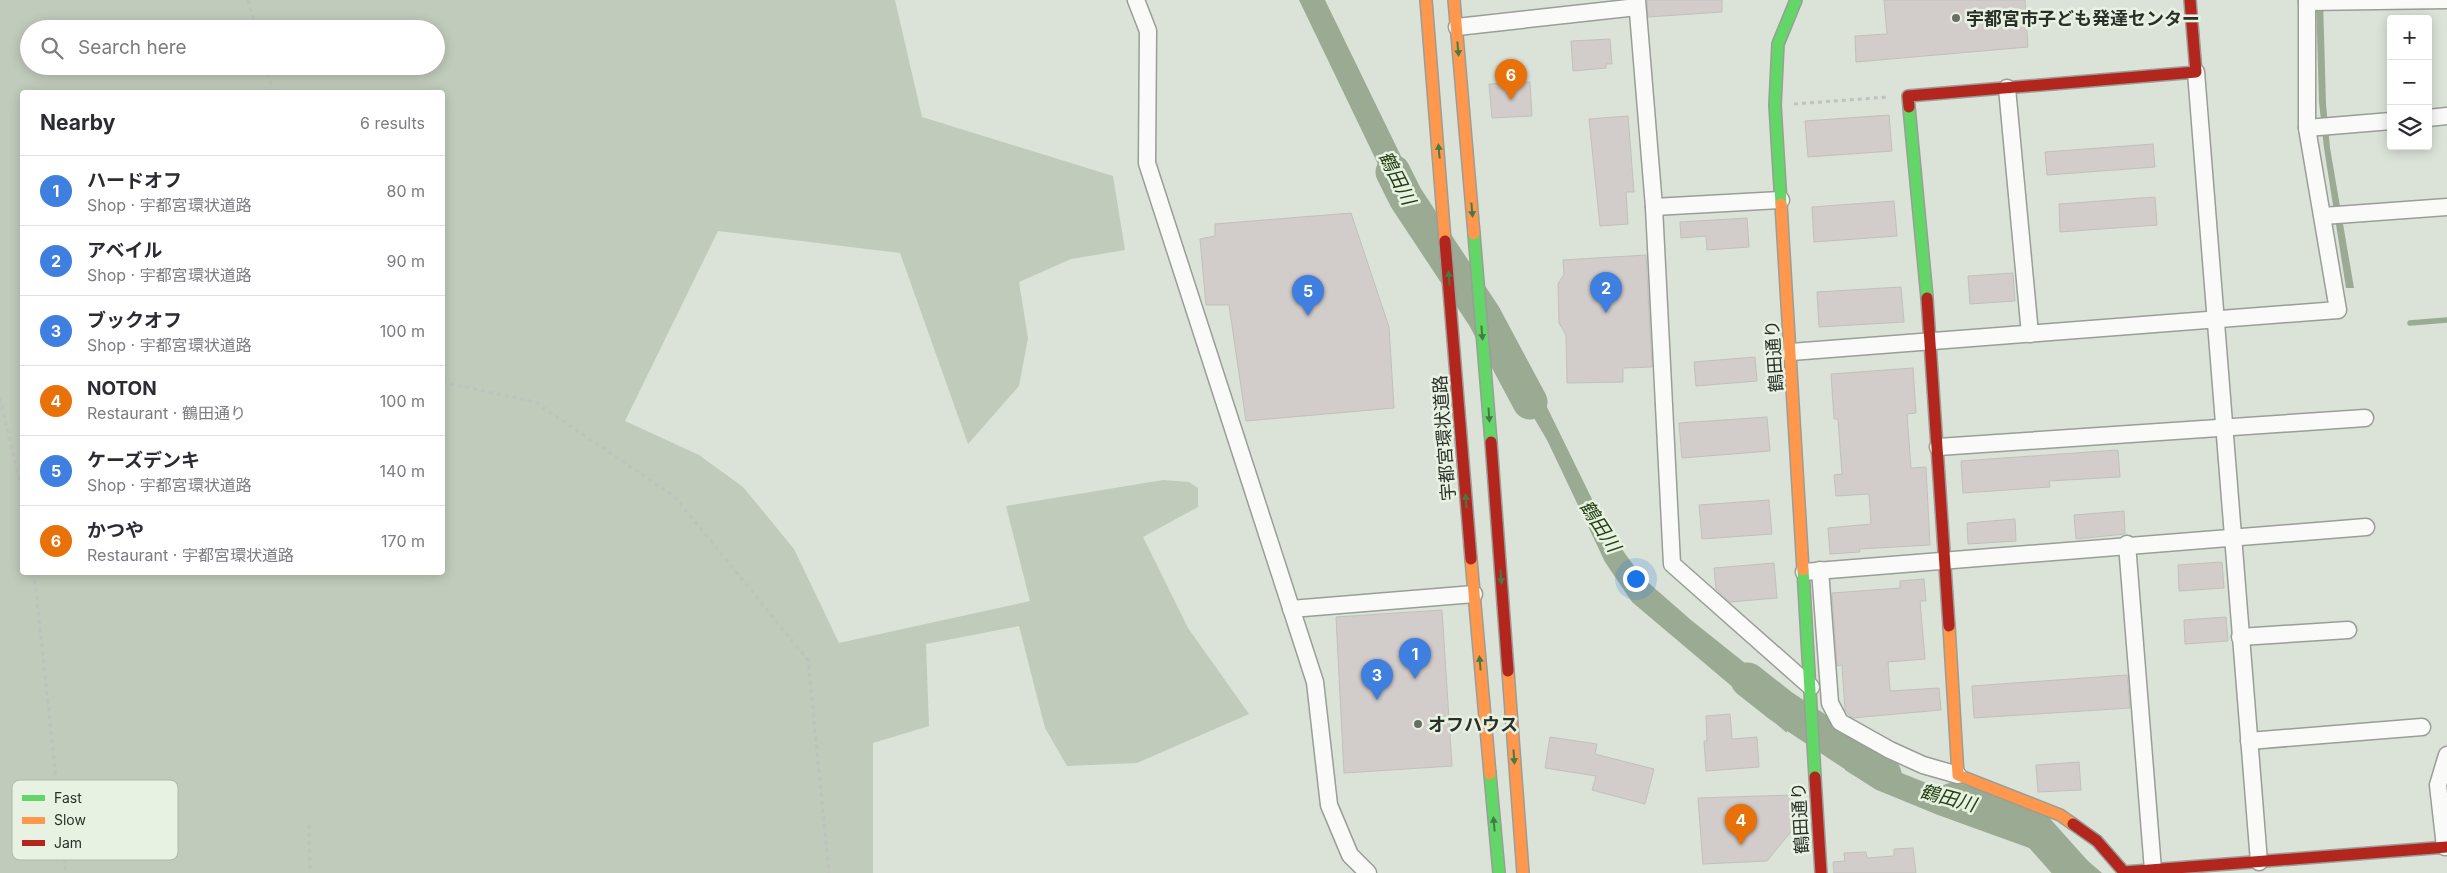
<!DOCTYPE html>
<meta charset="utf-8">
<style>
:root{--surface:#fff;--page:#f7f7f7;--text:#2b2b33;--muted:#7c7c81;--line:#e1e1e2;--accent:#696e66}
body{margin:0;font-family:Inter,"Noto Sans JP",sans-serif;background:var(--page);color:var(--text)}
.controls{position:absolute;right:15px;top:15px;display:grid;overflow:hidden;border-radius:5px;box-shadow:0 2px 12px #0003}
.controls button{width:45px;height:45px;display:grid;place-items:center;padding:0;border:0;border-bottom:1px solid var(--line);background:var(--surface);color:var(--text);font:25px sans-serif}
.you{position:absolute;left:1635px;top:578px;width:18px;height:18px;margin:-12px;border:4px solid #fff;border-radius:50%;background:#1a73e8;box-shadow:0 0 0 8px #1a73e833}
.badge{display:grid;place-items:center;width:32px;height:32px;border-radius:50%;background:var(--accent);color:#fff;font-size:16px;font-weight:700}
.pin{position:absolute;translate:-50% -41px;filter:drop-shadow(0 1px 2px #0008)}
.pin::after{content:'';position:absolute;top:26px;width:18px;height:15px;background:inherit;clip-path:polygon(0 0,100% 0,50% 100%)}
.list{margin:0;padding:0;list-style:none}
h2{display:flex;justify-content:space-between;align-items:center;height:65px;margin:0;padding:0 20px;font-size:21px}
h2 small{font-size:16px;font-weight:400;color:var(--muted)}
.list li{display:grid;grid-template-columns:32px 1fr auto;gap:15px;align-items:center;box-sizing:border-box;height:70px;padding:0 20px;border-top:1px solid var(--line)}
.list b{display:block;font-size:19px;white-space:nowrap}
.list p{margin:0;font-size:16px;white-space:nowrap;color:var(--muted)}
.list em{font-size:16px;font-style:normal;color:var(--muted)}
.icon{flex:none;width:28px;height:28px;fill:none;stroke:currentColor;stroke-width:2;stroke-linecap:round;stroke-linejoin:round}
.map{position:relative;flex:none;width:2447px;height:873px;overflow:hidden}
.search{position:absolute;background:var(--surface);box-shadow:0 2px 12px #0003;left:20px;top:20px;width:425px;height:55px;display:flex;align-items:center;gap:12px;box-sizing:border-box;padding:0 18px;border-radius:28px;color:var(--muted);font-size:19px}
.panel{position:absolute;background:var(--surface);box-shadow:0 2px 12px #0003;left:20px;top:90px;width:425px;height:485px;border-radius:5px}
.map>svg:first-child{display:block}
</style>
<div class="map">
<svg width="2447" height="873" viewBox="0 0 2447 873">
<rect width="100%" height="100%" fill="#dbe2d8"/>
<path fill="#c0cbbb" fill-rule="evenodd" d="M0 0H895L922 117 1113 176 1125 250 1071 259 1019 282 1028 338 1019 386 968 444 900 253 718 231 625 421 699 455 743 487 794 549 839 643 1030 601 1006 506 1163 480 1189 482 1198 488V507L1143 537 1188 628 1249 714 1137 763 1067 766 1045 728 1019 626 926 644 929 726 873 743V873H0ZM29 29H436V66H29ZM442 92V572H22V92Z"/>
<g fill="#9bab93">
<polygon points="1299,0 1325,0 1415,185 1416,228 1387,183"/>
<polygon points="2316,0 2323,0 2326,104 2330,148 2354,288 2346,288 2324,148 2319,102"/>
<polygon points="1504,319 1588,491 1604,523 1626,555 1643,578 1691,620 1785,695 1787,733 1632,602 1605,562 1547,440 1508,374"/>
<polygon points="1845,744 1874,762 2059,836 2102,873 2076,873 2059,862 2032,849 1938,815 1877,790 1845,770"/>
</g>
<g fill="none" stroke-linecap="round" stroke-linejoin="round">
<polyline stroke="#9bab93" stroke-width="5.5" points="2410,323 2447,320"/>
<g stroke="#9bab93" stroke-width="35">
<polyline points="1393,172 1406,198 1484,316 1530,402"/>
<polyline points="1748,680 1781,706 1884,774"/>
<polyline points="1953,800 2011,813 2034,827 2075,873"/>
</g>
</g>
<g fill="#d2cdca" stroke="#c1c1bc">
<polygon points="1647,0 1722,0 1722,12 1648,17"/>
<polygon points="1884,0 2025,0 2028,47 1856,62 1855,36 1887,34"/>
<polygon points="1610,39 1612,64 1606,64 1606,68 1573,71 1571,41"/>
<polygon points="1530,82 1532,116 1492,118 1489,84"/>
<polygon points="1889,115 1892,151 1808,157 1805,121"/>
<polygon points="1628,116 1634,192 1626,192 1628,224 1600,226 1589,119"/>
<polygon points="2153,144 2155,167 2047,175 2045,152"/>
<polygon points="2155,197 2157,225 2060,232 2059,204"/>
<polygon points="1894,201 1897,236 1814,242 1812,207"/>
<polygon points="1351,213 1389,327 1394,408 1246,421 1229,305 1206,305 1200,239 1215,236 1215,224"/>
<polygon points="1747,218 1749,247 1707,250 1706,236 1681,238 1680,222"/>
<polygon points="1646,255 1652,367 1623,368 1623,382 1567,383 1566,335 1559,323 1558,284 1564,274 1563,260"/>
<polygon points="2013,273 2015,301 1970,304 1968,276"/>
<polygon points="1901,287 1904,322 1819,327 1817,292"/>
<polygon points="1755,357 1757,381 1696,386 1694,362"/>
<polygon points="1913,368 1916,413 1907,414 1911,468 1926,467 1930,545 1859,549 1860,552 1830,554 1828,528 1871,524 1869,494 1836,496 1834,475 1842,474 1838,419 1834,419 1831,374"/>
<polygon points="1767,417 1770,451 1682,458 1679,423"/>
<polygon points="2118,450 2120,477 2049,481 2050,487 1963,493 1961,461"/>
<polygon points="1769,500 1772,534 1702,539 1699,505"/>
<polygon points="2124,511 2125,534 2076,539 2074,515"/>
<polygon points="2015,519 2016,541 1968,544 1967,523"/>
<polygon points="2222,562 2224,588 2179,591 2178,565"/>
<polygon points="1774,563 1777,598 1730,602 1716,589 1714,568"/>
<polygon points="1924,579 1926,601 1920,601 1925,659 1888,662 1890,691 1939,688 1941,710 1852,718 1845,710 1842,665 1837,666 1832,593 1900,588 1900,581"/>
<polygon points="1442,610 1452,766 1344,773 1336,617"/>
<polygon points="2226,617 2228,641 2185,644 2184,620"/>
<polygon points="2127,675 2130,708 1974,718 1972,686"/>
<polygon points="1730,714 1732,739 1757,737 1759,767 1706,771 1704,741 1707,741 1706,716"/>
<polygon points="1550,737 1597,744 1595,754 1654,769 1645,804 1592,790 1596,776 1545,768"/>
<polygon points="2079,762 2081,790 2038,792 2036,765"/>
<polygon points="1792,795 1793,829 1767,861 1703,864 1698,798"/>
<polygon points="1913,848 1916,873 1834,873 1833,862 1845,861 1844,853 1866,852 1867,858 1894,856 1894,849"/>
</g>
<g fill="none" stroke-linecap="round" stroke-linejoin="round">
<defs>
<g id="street">
<polyline points="1136,0 1148,31 1147,163 1315,682 1329,805 1350,855 1368,873"/>
<polyline points="1637,0 1654,207 1672,564 1811,687"/>
<polyline points="2307,2 2447,0"/>
<polyline points="1457,27 1637,7"/>
<polyline points="2196,72 2259,862"/>
<polyline points="2007,88 2030,334"/>
<polyline points="2428,118 2447,116"/>
<polyline points="2307,128 2391,121"/>
<polyline points="1654,207 1781,200"/>
<polyline points="2323,216 2447,207"/>
<polyline points="1791,352 2338,310 2307,128 2307,0"/>
<polyline points="1938,447 2365,418"/>
<polyline points="2127,544 2153,870"/>
<polyline points="1820,570 1830,703 1840,722 1890,750 1923,765 1958,775"/>
<polyline points="1804,572 2366,527"/>
<polyline points="1291,609 1474,594"/>
<polyline points="2240,637 2348,630"/>
<polyline points="2249,741 2422,727"/>
<polyline points="2445,847 2438,785 2447,755"/>
</g>
<g id="fast">
<polyline points="1909,107 1927,298"/>
<polyline points="1781,204 1775,105 1778,44 1796,0"/>
<polyline points="1474,234 1491,442"/>
<polyline points="1803,570 1815,777"/>
<polyline points="1490,774 1499,873"/>
</g>
<g id="slow">
<polyline points="1426,0 1445,241"/>
<polyline points="1454,0 1474,234"/>
<polyline points="1781,204 1803,570"/>
<polyline points="1471,559 1490,774"/>
<polyline points="1949,626 1958,775 2060,815 2073,824"/>
<polyline points="1508,671 1523,873"/>
</g>
<g id="jam">
<polyline points="1909,107 1908,96 2196,72 2190,0"/>
<polyline points="1445,241 1471,559"/>
<polyline points="1927,298 1949,626"/>
<polyline points="1491,442 1508,671"/>
<polyline points="1815,777 1821,873"/>
<polyline points="2073,824 2097,841 2124,872 2447,847"/>
</g>
</defs>
<use href="#street" stroke="#999e97" stroke-width="19"/>
<use href="#fast" stroke="#999e97" stroke-width="14"/>
<use href="#slow" stroke="#999e97" stroke-width="14"/>
<use href="#jam" stroke="#999e97" stroke-width="14"/>
<g stroke="#c0c2c0" stroke-width="3" stroke-dasharray="4 4" stroke-linecap="butt">
<polyline points="248,0 256,29"/>
<polyline points="266,66 273,92"/>
<polyline points="1794,104 1888,97"/>
<polyline points="442,382 535,402 674,496 808,660 829,873"/>
<polyline points="0,398 22,492"/>
<polyline points="34,572 66,873"/>
<polyline points="309,825 310,873"/>
</g>
<use href="#street" stroke="#fafbf9" stroke-width="16"/>
<use href="#fast" stroke="#63d668" stroke-width="11"/>
<use href="#slow" stroke="#ff974d" stroke-width="11"/>
<use href="#jam" stroke="#b3261e" stroke-width="11"/>
</g>
<defs><path id="oneway-solid" d="M-6-.8H1V-3.2L6.5 0L1 3.2V.8H-6Z" transform="scale(1.25)"/></defs>
<g fill="#447a45">
<use href="#oneway-solid" transform="translate(1458 49) rotate(85)"/>
<use href="#oneway-solid" transform="translate(1439 151) rotate(-95)"/>
<use href="#oneway-solid" transform="translate(1472 210) rotate(85)"/>
<use href="#oneway-solid" transform="translate(1449 278) rotate(-94)"/>
<use href="#oneway-solid" transform="translate(1482 333) rotate(85)"/>
<use href="#oneway-solid" transform="translate(1489 415) rotate(86)"/>
<use href="#oneway-solid" transform="translate(1466 501) rotate(-94)"/>
<use href="#oneway-solid" transform="translate(1501 577) rotate(86)"/>
<use href="#oneway-solid" transform="translate(1480 663) rotate(-95)"/>
<use href="#oneway-solid" transform="translate(1514 757) rotate(86)"/>
<use href="#oneway-solid" transform="translate(1494 824) rotate(-95)"/>
</g>
<g fill="#696e66" stroke="#e7f2e2" stroke-width="2">
<circle cx="1956" cy="18" r="5"/>
<circle cx="1418" cy="724" r="5"/>
</g>
<g text-anchor="middle" dominant-baseline="central" stroke-width="5" stroke-linejoin="round" paint-order="stroke">
<g font-size="18" font-weight="bold" fill="#2b2f29" stroke="#e7f2e2" text-anchor="start">
<text x="1966" y="18">宇都宮市子ども発達センター</text>
<text x="1428" y="724">オフハウス</text>
</g>
<g font-size="18" fill="#2b2f29" stroke="#e7f2e2">
<text transform="translate(1774 356) rotate(-94)">鶴田通り</text>
<text transform="translate(1444 438) rotate(-94)">宇都宮環状道路</text>
<text transform="translate(1800 818) rotate(-93)">鶴田通り</text>
</g>
<g font-size="19" font-style="italic" fill="#244012" stroke="#e7f2e2">
<text transform="translate(1397 178) rotate(63)">鶴田川</text>
<text transform="translate(1600 526) rotate(57)">鶴田川</text>
<text transform="translate(1948 798) rotate(15)">鶴田川</text>
</g>
</g>
<rect x="12" y="780" width="166" height="80" rx="8" fill="#e7f2e2" stroke="#afb8aa" stroke-width="1"/>
<rect x="22" y="795" width="23" height="6" fill="#63d668"/>
<rect x="22" y="817" width="23" height="7" fill="#ff974d"/>
<rect x="22" y="840" width="23" height="6" fill="#b3261e"/>
<g font-size="14" fill="#2b2f29">
<text x="54" y="803">Fast</text>
<text x="54" y="825">Slow</text>
<text x="54" y="848">Jam</text>
</g>
</svg>
<div class="controls">
<button>+</button>
<button>−</button>
<button><svg class="icon" aria-label="layers" viewBox="0 0 24 24"><path d="M12 4l9 5-9 5-9-5zM3 14l9 5 9-5"/></svg></button>
</div>
<div class="you"></div>
<div class="pin badge" style="left:1415px;top:679px;background:#3f7fe0">1</div>
<div class="pin badge" style="left:1606px;top:313px;background:#3f7fe0">2</div>
<div class="pin badge" style="left:1377px;top:700px;background:#3f7fe0">3</div>
<div class="pin badge" style="left:1741px;top:845px;background:#e8710a">4</div>
<div class="pin badge" style="left:1308px;top:316px;background:#3f7fe0">5</div>
<div class="pin badge" style="left:1511px;top:100px;background:#e8710a">6</div>
<div class="search"><svg class="icon" aria-label="search" viewBox="0 0 24 24"><circle cx="10" cy="10" r="6"/><path d="M15 15l6 6"/></svg>Search here</div>
<section class="panel">
<h2>Nearby<small>6 results</small></h2>
<ul class="list">
<li><span class="badge" style="background:#3f7fe0">1</span><div><b>ハードオフ</b><p>Shop · 宇都宮環状道路</p></div><em>80 m</em></li>
<li><span class="badge" style="background:#3f7fe0">2</span><div><b>アベイル</b><p>Shop · 宇都宮環状道路</p></div><em>90 m</em></li>
<li><span class="badge" style="background:#3f7fe0">3</span><div><b>ブックオフ</b><p>Shop · 宇都宮環状道路</p></div><em>100 m</em></li>
<li><span class="badge" style="background:#e8710a">4</span><div><b>NOTON</b><p>Restaurant · 鶴田通り</p></div><em>100 m</em></li>
<li><span class="badge" style="background:#3f7fe0">5</span><div><b>ケーズデンキ</b><p>Shop · 宇都宮環状道路</p></div><em>140 m</em></li>
<li><span class="badge" style="background:#e8710a">6</span><div><b>かつや</b><p>Restaurant · 宇都宮環状道路</p></div><em>170 m</em></li>
</ul>
</section>
</div>
